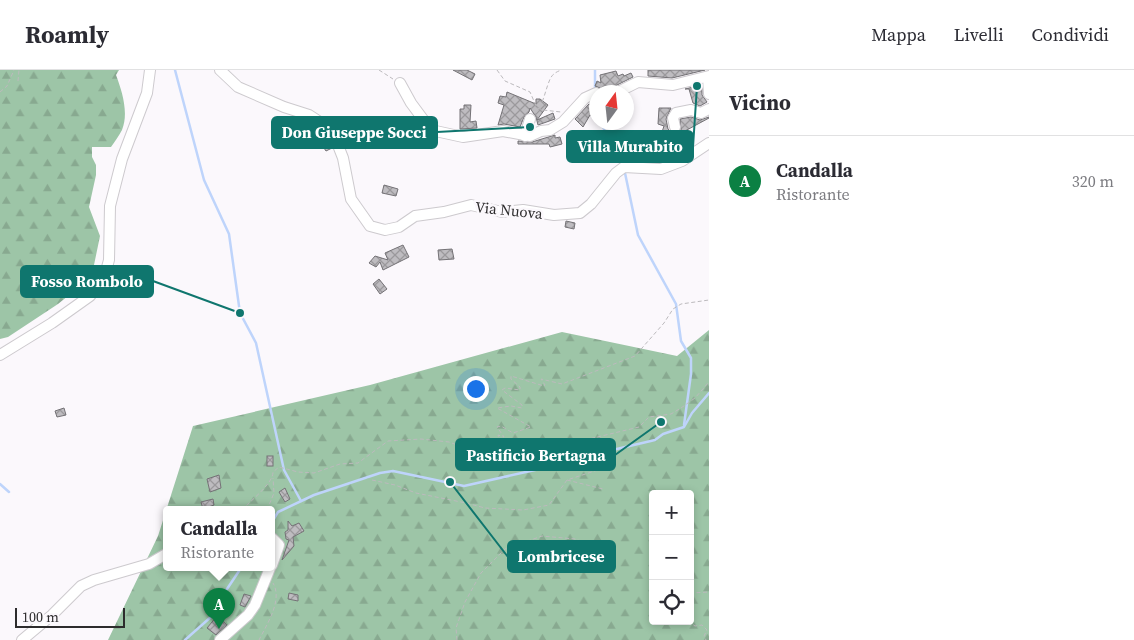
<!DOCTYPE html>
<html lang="it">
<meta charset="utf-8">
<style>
:root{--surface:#fff;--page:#f2f2f3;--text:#2b2b33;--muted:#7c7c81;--line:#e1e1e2;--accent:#0b8043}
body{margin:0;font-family:"Source Serif 4",serif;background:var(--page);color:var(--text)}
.controls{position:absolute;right:15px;bottom:15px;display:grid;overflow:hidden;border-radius:5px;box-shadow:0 2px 8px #0003}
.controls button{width:45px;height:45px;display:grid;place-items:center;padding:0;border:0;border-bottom:1px solid var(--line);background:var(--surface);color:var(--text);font:25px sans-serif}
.compass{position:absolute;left:589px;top:15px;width:45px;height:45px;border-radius:50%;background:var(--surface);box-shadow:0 2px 8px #0003;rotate:15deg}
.scale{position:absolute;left:15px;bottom:12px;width:110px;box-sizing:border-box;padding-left:5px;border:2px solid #2d2c2d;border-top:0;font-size:14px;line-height:18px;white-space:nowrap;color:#2d2c2d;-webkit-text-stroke:4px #fbf8fc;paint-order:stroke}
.you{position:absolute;left:475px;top:318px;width:18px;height:18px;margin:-12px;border:4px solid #fff;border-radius:50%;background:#1a73e8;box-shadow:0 0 0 8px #1a73e833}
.badge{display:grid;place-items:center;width:32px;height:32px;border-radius:50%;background:var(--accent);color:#fff;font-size:16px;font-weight:700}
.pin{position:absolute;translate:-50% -41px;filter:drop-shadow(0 1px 2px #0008)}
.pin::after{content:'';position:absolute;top:26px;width:18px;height:15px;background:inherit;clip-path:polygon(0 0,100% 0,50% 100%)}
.popup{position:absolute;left:163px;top:436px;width:112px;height:65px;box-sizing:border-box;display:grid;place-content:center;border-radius:5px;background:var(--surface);filter:drop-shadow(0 1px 4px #0005);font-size:16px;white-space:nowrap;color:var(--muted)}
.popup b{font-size:19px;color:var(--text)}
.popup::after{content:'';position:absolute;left:50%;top:100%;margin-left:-10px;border:10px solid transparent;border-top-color:var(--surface)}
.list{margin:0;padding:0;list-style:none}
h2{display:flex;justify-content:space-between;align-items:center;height:65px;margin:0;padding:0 20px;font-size:21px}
h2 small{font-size:16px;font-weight:400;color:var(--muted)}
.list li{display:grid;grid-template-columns:32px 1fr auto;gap:15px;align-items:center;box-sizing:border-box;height:90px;padding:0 20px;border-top:1px solid var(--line)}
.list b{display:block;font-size:19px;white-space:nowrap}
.list p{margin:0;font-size:16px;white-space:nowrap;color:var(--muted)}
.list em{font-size:16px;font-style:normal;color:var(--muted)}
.icon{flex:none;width:28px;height:28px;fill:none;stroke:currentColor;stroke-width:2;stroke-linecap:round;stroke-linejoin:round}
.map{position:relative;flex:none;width:709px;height:570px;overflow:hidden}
header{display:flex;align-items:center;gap:30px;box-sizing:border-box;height:70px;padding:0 25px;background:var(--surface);border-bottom:1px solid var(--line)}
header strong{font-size:24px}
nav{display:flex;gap:28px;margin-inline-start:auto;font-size:18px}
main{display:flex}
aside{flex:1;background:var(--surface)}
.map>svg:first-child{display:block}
</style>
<header>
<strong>Roamly</strong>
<nav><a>Mappa</a><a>Livelli</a><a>Condividi</a></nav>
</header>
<main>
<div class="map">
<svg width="709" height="570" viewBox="0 0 709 570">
<defs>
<pattern id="forest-firs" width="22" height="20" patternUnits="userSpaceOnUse" patternTransform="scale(1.25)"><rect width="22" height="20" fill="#9dc5a7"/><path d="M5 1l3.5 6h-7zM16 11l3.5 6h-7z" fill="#88a990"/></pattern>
<pattern id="building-cross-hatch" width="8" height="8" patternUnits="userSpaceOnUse" patternTransform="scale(1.25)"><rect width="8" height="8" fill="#bebcc0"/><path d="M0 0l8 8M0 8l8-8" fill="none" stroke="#9b999c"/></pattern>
</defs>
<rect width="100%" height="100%" fill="#fbf8fc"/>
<g fill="url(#forest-firs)" fill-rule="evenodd">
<path d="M0 0H119L116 5C122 21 129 43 122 60 119 66 115 71 111 77H92V87L96 95V105L89 137 100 166 94 195 84 213 58 234 8 267 0 269Z"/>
<path d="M709 260V570H108L158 466 193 356 370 315 562 262 677 286ZM653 424H690V551H653ZM166 440H272V498H166Z"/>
</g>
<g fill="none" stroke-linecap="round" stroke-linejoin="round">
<g stroke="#bed4fb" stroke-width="2.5">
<polyline points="175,0 204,110 229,164 240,243 256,273 284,400 301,431"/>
<polyline points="595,0 595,21"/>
<polyline points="600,52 619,86"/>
<polyline points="625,103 638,165 676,234 681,271 691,288 691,304 684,355"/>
<polyline points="0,414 9,422"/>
<polyline points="272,452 278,442 314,425 380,403 393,401 464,416 535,400 558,390 570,390 655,370 663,364 684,357 692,343 709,323"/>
<polyline points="185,570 212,546 225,522 241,498"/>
</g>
</g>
<g fill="url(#building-cross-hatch)" stroke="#747276">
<polygon points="453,0 467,0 475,4 472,10"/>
<polygon points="648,0 705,0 672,8 648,6"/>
<polygon points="616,1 618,6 623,4 624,6 631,3 633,7 615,16 611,22 603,22 600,18 595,16 597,11 601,13 600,5"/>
<polygon points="702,15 702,25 707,32 700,36 693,33 689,19 685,19"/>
<polygon points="507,22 536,34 536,29 540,29 548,35 537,50 553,43 555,49 538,55 536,47 530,38 529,42 524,47 520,57 504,54 498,55 504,35 498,33 500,26 506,27"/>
<polygon points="596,30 596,47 590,45 583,57 575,49 589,34 591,35 592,32"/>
<polygon points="464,35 471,35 470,52 476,51 477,58 460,59 460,39 464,39"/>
<polygon points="659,38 671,38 666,49 668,59 673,64 679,62 681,60 680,49 691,47 700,50 709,47 709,48 672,68 672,65 662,62 664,56 658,54"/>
<polygon points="646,62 653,65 649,74 642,70"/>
<polygon points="325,65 332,78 326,81 318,69"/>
<polygon points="555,65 555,68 560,67 562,74 550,77 549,74 518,74 518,71 532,72"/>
<polygon points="384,115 398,119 396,126 382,123"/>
<polygon points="566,151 575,153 574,159 565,157"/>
<polygon points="403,175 409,187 383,200 380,192 376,197 369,193 375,186 388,190 385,183"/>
<polygon points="452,179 454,189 439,190 438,180"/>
<polygon points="38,198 41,205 30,210 26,203"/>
<polygon points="379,209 387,219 380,224 373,214"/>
<polygon points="64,338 66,345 57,347 55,341"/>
<rect x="267" y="386" width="6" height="10"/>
<polygon points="219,405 221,418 210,422 207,409"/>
<polygon points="285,418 290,429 285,432 279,422"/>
<polygon points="213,429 214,435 203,439 201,432"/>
<polygon points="288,451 292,456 299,453 304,461 293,467 294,476 282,490 289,470 286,469 285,462 288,460"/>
<polygon points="289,523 298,525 298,531 288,529"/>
<polygon points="244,524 251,526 245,537 240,535"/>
<polygon points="217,546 227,555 216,565 207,558"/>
</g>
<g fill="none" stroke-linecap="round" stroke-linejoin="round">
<defs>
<g id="minor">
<polyline points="220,0 238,17 284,37 309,45 332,60 343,88 351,129 370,156 385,160 399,157 415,146 444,142 471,135 502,142 523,140 554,145 580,143 591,134 616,103 624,97 661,99 682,91 709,73"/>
<polyline points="708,7 709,24"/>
<polyline points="400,13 411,33 431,60 463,67 503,61 530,66 541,61 550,60 563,52 585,28 596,23"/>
<polyline points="618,22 638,12 673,15 709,6"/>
<polyline points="675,57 673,48 676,43 691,40 701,43 709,39"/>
<polyline points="525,66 530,49"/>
<polyline points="0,285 52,253 90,226 104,208 109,190 110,136 122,89 147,23 150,0"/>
<polyline points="272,468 279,475 272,495"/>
<polyline points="22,570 52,545 81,516 94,510 149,494 166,484"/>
<polyline points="220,570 248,545 255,535 270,498"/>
</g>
</defs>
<use href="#minor" stroke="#cdcace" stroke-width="12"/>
<g stroke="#bcbabd" stroke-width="1" stroke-dasharray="4 2.5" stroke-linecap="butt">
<polyline points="379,0 393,9"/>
<polyline points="497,0 505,11 530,22 537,38 543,40 561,42"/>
<polyline points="18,11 19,0"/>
<polyline points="0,22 7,16 14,0"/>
<path d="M536 43C545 33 547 8 554 4 556 2 559 1 561 0"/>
<polyline points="509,375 519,380 538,375 550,376 585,370 639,357 649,347 671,344 681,338 695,328 709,312"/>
<polyline points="372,410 395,415 416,423 466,433 485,438 523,440 549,435 567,410 610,396 591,389 590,385 591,380 598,376 562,379 575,374 575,372"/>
<polyline points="567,410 603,419"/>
<path d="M242 440C250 431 273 414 273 402L279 397 298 402 314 403 340 394 358 393 388 371 421 369 449 372 463 377 479 380 488 379 494 375H508L499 369 498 365 504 367 497 357 501 356 513 363 531 357 497 338 511 336 522 338V335L502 320 505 318 520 320V317L511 309V306L544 316 545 315 541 309 562 314 635 286 664 253 673 239 681 234 709 230"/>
<polyline points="267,440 274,423 273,408"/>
<polyline points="690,523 709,522"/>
<polyline points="688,551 695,556 702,555 707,560 704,566 706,570"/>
<path d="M259 570C267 554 283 530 273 513"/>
<polyline points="457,570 456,558 465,532 481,503 505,479 542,466 575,469 602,479"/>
</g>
<use href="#minor" stroke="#fff" stroke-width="10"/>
</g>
<g text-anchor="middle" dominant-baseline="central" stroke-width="5" stroke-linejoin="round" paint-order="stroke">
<g font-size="15" fill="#2d2c2d" stroke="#fbf8fc">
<text transform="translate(509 140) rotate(6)">Via Nuova</text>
</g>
</g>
<path fill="none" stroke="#0f766e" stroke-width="2" d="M530 57L437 62M697 16L693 77M240 243L153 211M661 352L615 385M450 412L508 487"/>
<g fill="#0f766e" stroke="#fbf8fc" stroke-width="2">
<circle cx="530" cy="57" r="5"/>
<circle cx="697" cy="16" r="5"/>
<circle cx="240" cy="243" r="5"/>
<circle cx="661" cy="352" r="5"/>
<circle cx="450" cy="412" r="5"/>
</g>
<g fill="#0f766e" stroke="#0f766e" stroke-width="2">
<rect x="272" y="47" width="165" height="31" rx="5"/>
<rect x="567" y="61" width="126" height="31" rx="5"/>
<rect x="21" y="196" width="132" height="31" rx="5"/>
<rect x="456" y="369" width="159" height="31" rx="5"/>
<rect x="508" y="471" width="107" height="31" rx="5"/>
</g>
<g font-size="16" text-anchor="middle" font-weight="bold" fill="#fff">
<text x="354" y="68">Don Giuseppe Socci</text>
<text x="630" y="82">Villa Murabito</text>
<text x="87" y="217">Fosso Rombolo</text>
<text x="536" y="391">Pastificio Bertagna</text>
<text x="561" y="492">Lombricese</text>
</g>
</svg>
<div class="controls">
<button>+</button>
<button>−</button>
<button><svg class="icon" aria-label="locate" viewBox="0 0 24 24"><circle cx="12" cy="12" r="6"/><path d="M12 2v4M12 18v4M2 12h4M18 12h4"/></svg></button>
</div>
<svg class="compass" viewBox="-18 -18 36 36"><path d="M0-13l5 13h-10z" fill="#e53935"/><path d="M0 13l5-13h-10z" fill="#7c7c81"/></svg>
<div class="scale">100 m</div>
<div class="you"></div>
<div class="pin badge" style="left:219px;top:559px">A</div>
<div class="popup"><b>Candalla</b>Ristorante</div>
</div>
<aside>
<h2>Vicino<small></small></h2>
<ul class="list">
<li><span class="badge">A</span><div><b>Candalla</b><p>Ristorante</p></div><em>320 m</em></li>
</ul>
</aside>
</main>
